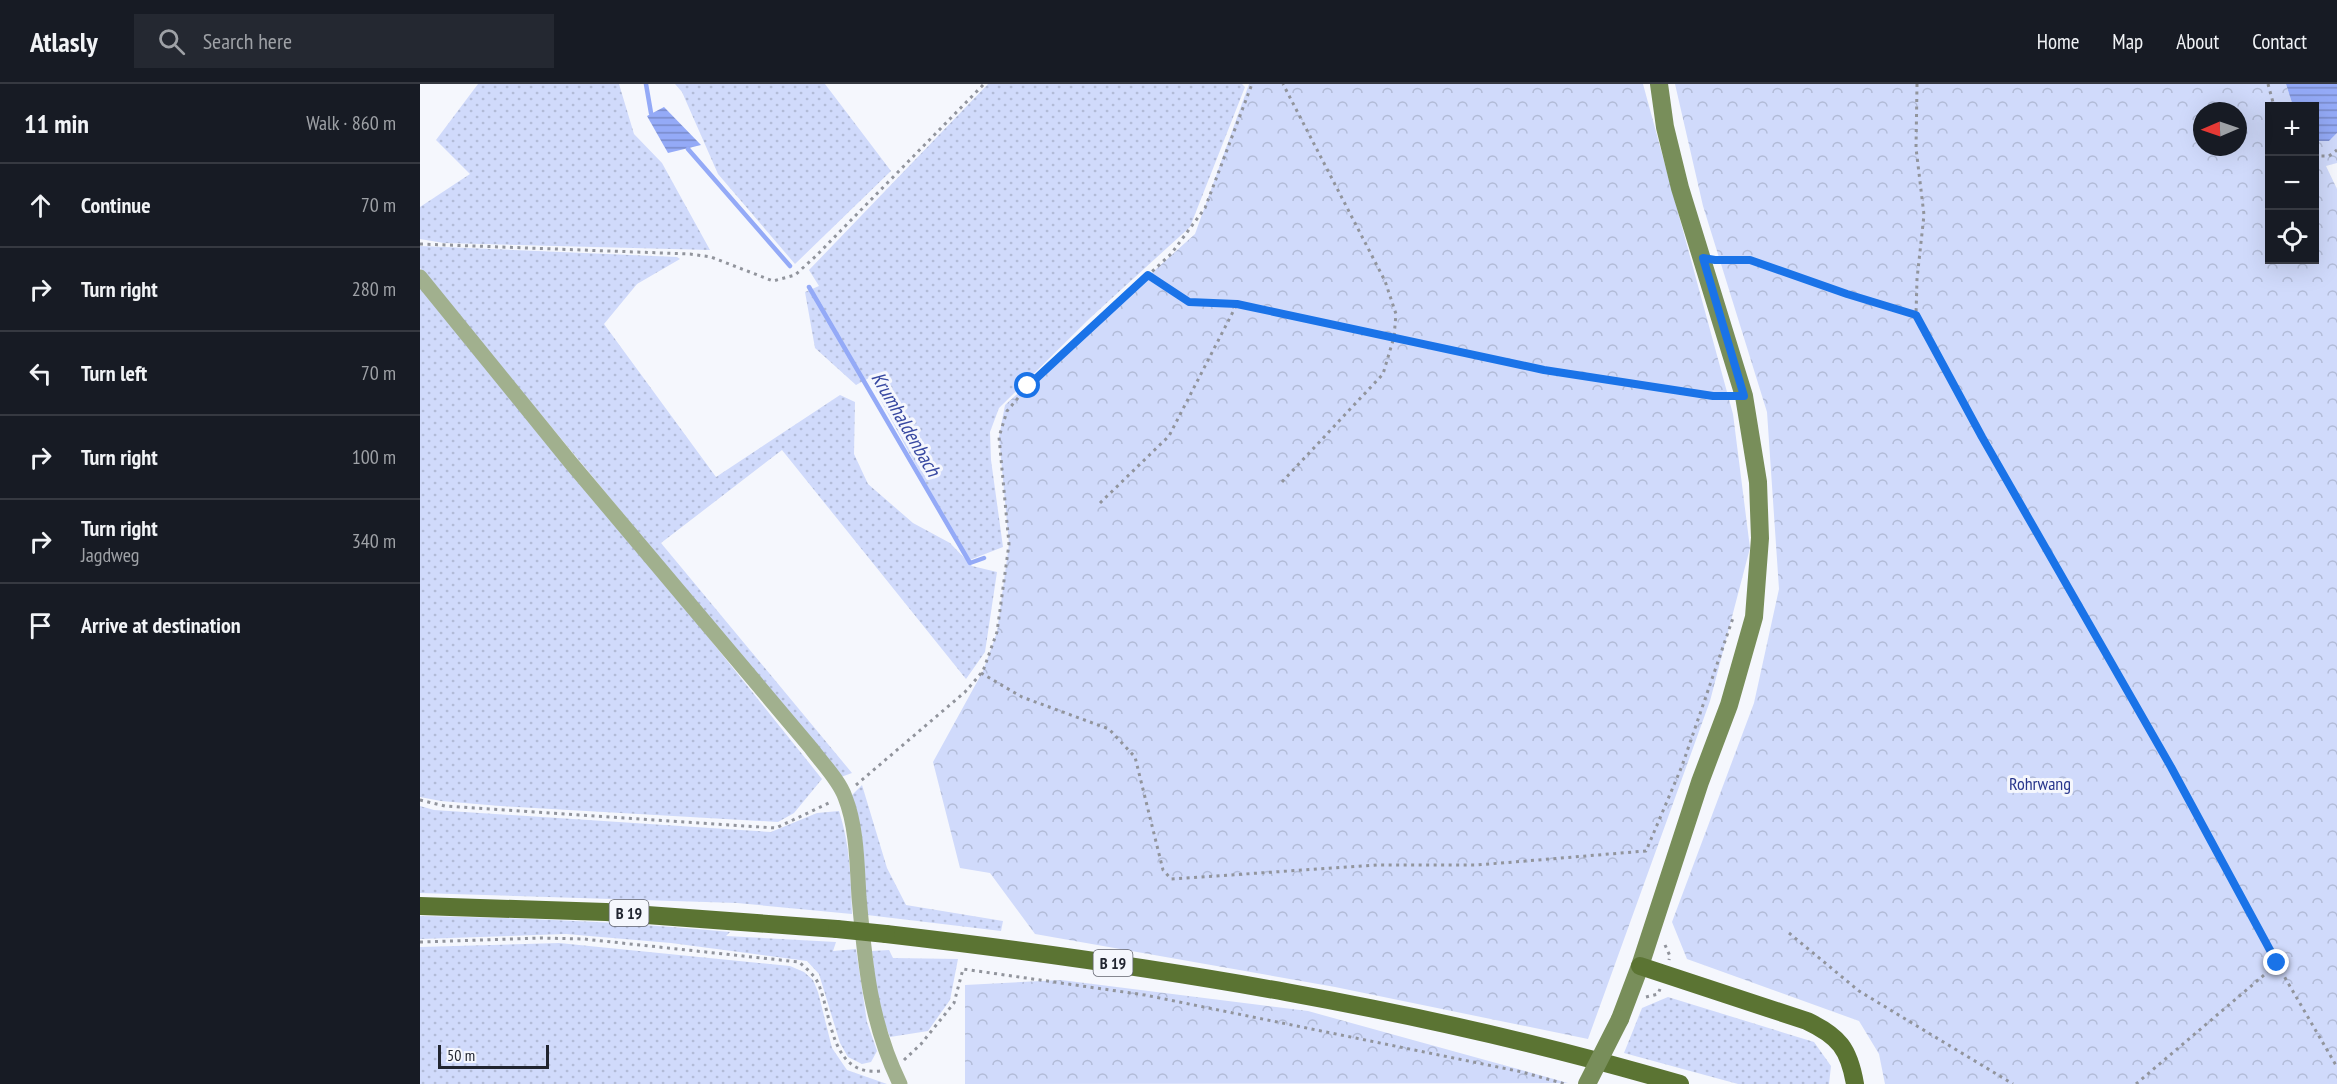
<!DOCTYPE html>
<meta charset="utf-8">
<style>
:root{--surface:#171b24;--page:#242831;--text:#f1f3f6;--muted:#9ea1a6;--line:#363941}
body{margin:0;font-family:"PT Sans Narrow",sans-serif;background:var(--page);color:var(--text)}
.controls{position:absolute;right:18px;top:18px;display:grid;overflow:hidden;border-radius:0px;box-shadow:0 6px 24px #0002}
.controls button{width:54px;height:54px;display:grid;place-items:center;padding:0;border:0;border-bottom:2px solid var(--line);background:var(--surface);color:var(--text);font:30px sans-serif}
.compass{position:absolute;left:1773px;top:18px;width:54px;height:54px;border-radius:50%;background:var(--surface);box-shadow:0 6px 24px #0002;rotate:268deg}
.scale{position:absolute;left:18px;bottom:15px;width:111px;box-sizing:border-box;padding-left:6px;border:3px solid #212530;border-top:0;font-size:16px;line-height:21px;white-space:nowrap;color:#212530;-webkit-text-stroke:4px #f5f7fd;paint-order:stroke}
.stop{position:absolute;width:18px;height:18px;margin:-14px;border:4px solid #1a73e8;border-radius:50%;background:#fff}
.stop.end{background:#1a73e8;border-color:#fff;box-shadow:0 2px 6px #0008}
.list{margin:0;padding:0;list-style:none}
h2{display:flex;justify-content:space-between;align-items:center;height:78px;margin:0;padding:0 24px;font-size:26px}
h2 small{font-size:20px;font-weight:400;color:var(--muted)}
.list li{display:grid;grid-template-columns:39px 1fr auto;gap:18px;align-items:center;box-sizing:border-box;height:84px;padding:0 24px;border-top:2px solid var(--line)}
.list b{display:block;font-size:22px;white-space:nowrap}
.list p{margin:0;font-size:20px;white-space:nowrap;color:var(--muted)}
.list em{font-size:20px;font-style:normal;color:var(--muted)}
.icon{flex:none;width:33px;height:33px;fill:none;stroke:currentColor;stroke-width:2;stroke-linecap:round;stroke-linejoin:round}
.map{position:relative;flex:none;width:1917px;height:1000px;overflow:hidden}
header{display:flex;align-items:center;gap:36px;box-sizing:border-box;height:84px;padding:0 30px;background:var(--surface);border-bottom:2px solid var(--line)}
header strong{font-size:28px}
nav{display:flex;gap:33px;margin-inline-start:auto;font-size:21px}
.search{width:420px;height:54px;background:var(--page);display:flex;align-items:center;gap:15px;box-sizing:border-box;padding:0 21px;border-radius:0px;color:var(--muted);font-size:22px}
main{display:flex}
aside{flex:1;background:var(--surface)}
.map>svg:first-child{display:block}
</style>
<header>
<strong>Atlasly</strong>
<div class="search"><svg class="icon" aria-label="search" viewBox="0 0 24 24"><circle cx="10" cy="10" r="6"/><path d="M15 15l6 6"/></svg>Search here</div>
<nav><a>Home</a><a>Map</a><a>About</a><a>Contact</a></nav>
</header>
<main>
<aside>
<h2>11 min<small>Walk · 860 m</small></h2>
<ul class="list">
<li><svg class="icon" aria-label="ahead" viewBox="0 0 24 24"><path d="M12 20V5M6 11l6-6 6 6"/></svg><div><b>Continue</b></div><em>70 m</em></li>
<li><svg class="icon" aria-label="right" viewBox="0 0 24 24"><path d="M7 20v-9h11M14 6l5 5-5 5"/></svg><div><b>Turn right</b></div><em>280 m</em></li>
<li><svg class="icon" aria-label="left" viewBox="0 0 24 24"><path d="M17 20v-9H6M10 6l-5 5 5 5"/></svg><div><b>Turn left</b></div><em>70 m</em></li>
<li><svg class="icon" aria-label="right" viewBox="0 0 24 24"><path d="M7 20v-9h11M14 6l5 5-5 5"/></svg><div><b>Turn right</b></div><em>100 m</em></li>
<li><svg class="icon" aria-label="right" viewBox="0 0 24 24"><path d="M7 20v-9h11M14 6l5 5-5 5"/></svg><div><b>Turn right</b><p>Jagdweg</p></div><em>340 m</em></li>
<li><svg class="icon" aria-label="arrive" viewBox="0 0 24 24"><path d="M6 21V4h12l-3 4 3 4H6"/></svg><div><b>Arrive at destination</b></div></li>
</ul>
</aside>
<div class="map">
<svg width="1917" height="1000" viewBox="0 0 1917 1000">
<defs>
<pattern id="grass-dots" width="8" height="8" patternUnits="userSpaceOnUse" patternTransform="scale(1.5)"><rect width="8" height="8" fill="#d0dafb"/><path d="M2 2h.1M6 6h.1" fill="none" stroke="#b2bbd7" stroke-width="1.8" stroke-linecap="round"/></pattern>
<pattern id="forest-crowns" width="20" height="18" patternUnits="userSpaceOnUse" patternTransform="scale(1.5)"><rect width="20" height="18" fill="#d0dafb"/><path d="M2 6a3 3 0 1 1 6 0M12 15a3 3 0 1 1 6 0" fill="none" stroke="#b2bbd7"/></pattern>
<pattern id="water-rules" width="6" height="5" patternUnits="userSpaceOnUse" patternTransform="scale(1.5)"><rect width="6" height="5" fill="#94aaf7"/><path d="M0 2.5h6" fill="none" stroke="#788ac8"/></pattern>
</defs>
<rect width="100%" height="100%" fill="#f5f7fd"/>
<g fill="url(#grass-dots)">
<polygon points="58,0 199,0 214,50 242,79 290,166 24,159 0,155 0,123 50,90 16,56"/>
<polygon points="255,0 405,0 471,87 375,180 298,90 262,8"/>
<polygon points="568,0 822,0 825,3 770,143 669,235 579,324 570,348 571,376 583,463 547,477 449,294 436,301 395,264 385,208 399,202 389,186"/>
<polygon points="0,162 257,173 260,175 217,200 184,240 296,393 420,311 435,318 434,370 448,400 493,439 530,459 552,482 577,488 565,568 546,595 362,366 241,459 432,689 421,693 0,184"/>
<polygon points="0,201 220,468 402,695 374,729 358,738 80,722 21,717 0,713"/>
<polygon points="442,701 467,784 486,821 583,837 581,847 447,831 432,711"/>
<path d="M0 722 14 726 351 748 397 729 419 727C430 761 431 795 432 830L317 819 0 809Z"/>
<path d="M0 832C104 834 207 838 310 848L306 852 416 858 413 867 436 865 447 938 457 967 451 978 442 980 428 973 420 959 399 890 387 877 251 859 146 850 0 855Z"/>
<polygon points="139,859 370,882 384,888 393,896 398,908 412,964 427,986 467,1000 0,1000 0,863"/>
<polygon points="469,866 473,874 538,875 530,916 508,947 470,953 457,919 452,867"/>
<polygon points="1248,913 1394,958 1411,982 1409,1000 1318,1000 1204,969 1222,924"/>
</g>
<g fill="url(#forest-crowns)" fill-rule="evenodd">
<polygon points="829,0 1223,0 1313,330 1330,464 1290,617 1168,955 915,903 615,850 570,789 540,784 513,678 563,587 577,548 589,460 579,353 585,321 775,150"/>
<path d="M1255 0H1866L1873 22H1850V176H1894L1895 57H1909L1917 49V79L1906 82 1917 105V1000H1465L1459 970 1439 937 1267 875 1252 838 1334 619 1359 505 1347 328 1283 122ZM1782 27H1818V63H1782Z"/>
<polygon points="641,896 888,927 1148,999 545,1000 545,901"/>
</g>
<g fill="url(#water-rules)">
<polygon points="1866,0 1917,0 1917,49 1909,57 1895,57 1894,22 1873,22"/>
<polygon points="244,23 281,61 248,69 227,32"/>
</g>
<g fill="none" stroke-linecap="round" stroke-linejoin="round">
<g stroke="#94aaf7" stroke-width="4.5">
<polyline points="226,0 231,29"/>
<polyline points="268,65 370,182"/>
<polyline points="389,203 550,479 564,474"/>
</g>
<g stroke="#91949c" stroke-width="3" stroke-dasharray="3 4.5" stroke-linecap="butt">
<polyline points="1497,0 1496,64 1504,131 1497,195 1496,231 1562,353 1751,683 1857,880 1917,983"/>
<polyline points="1848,0 1854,22"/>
<polyline points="1894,72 1909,72 1917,66"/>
<polyline points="0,160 270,170 291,173 353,197 375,191 396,172 564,0"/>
<polyline points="1297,176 1330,176 1427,211 1496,231"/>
<polyline points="728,191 769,218 817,220"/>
<polyline points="862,398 963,290 974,253 976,230 965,197 863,0"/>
<polyline points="680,419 749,352 817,220 1124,286 1293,312 1307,312"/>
<polyline points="561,589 602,613 689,645 715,673 743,786 751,795 957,781 1057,781 1226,767 1262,682 1314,531"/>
<polyline points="436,701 545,608 563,587 577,548 589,460 579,353 587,327 608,302 751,170 785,124 832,0"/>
<polyline points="0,716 25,722 356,744 411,718"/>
<polyline points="1369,849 1439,907 1593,1000"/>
<path d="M0 858 121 854 164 855 379 878C387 885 397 893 400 904 412 936 412 992 460 987"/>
<polyline points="1245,861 1250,872 1249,876"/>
<polyline points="1226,913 1238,910 1240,905"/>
<polyline points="484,976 501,960 534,919 543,885 725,911 1102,988 1145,1000"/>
<polyline points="1716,1000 1857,880"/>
</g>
<path stroke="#a1b08e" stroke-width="15" d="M0 193 151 379 391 664C402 679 419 696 425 713 437 743 437 781 439 813 445 880 450 938 480 1000"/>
<polyline stroke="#788e5a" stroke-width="18" points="1200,935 1220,882 1280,698 1309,621 1334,533 1340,454 1338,398 1324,312 1260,104 1245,43 1239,0"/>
<g stroke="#5b7433" stroke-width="18">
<polyline points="0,822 186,828 417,845"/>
<path d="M466 850C733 881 1002 924 1260 1000"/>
<path d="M1220 882 1387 937C1419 952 1429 965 1435 1000"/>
</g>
<polyline stroke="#788e5a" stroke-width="18" points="1167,1000 1200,935"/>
<polyline stroke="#5b7433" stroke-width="18" points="417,845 466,850"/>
</g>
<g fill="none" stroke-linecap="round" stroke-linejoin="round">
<polyline stroke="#1a73e8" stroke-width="8" points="608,302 728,191 769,218 817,220 1124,286 1293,312 1324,312 1283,174 1295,176 1330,176 1427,210 1496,231 1562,353 1751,683 1857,879"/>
</g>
<g text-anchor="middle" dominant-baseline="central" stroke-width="6" stroke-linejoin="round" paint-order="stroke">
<g fill="#f5f7fd" stroke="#61646e" stroke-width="1.5">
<rect x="189.5" y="816" width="39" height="26" rx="4.5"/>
<rect x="673.5" y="866" width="39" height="26" rx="4.5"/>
</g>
<g font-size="16" font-weight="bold" fill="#212530">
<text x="209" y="829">B 19</text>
<text x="693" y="879">B 19</text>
</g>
<g font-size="18" fill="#27358c" stroke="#f5f7fd">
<text x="1620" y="699">Rohrwang</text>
</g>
<g font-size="20" font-style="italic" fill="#3748a1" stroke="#f5f7fd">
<text transform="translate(486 340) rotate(60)">Krumhaldenbach</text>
</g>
</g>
</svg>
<div class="controls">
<button>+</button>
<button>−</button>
<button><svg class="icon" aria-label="locate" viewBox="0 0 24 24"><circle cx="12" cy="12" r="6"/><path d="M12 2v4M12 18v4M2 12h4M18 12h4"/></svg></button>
</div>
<svg class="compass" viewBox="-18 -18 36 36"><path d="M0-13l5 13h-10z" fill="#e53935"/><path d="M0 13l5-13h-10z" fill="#9ea1a6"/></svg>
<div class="scale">50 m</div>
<div class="stop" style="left:608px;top:302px"></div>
<div class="stop end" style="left:1857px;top:879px"></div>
</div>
</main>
